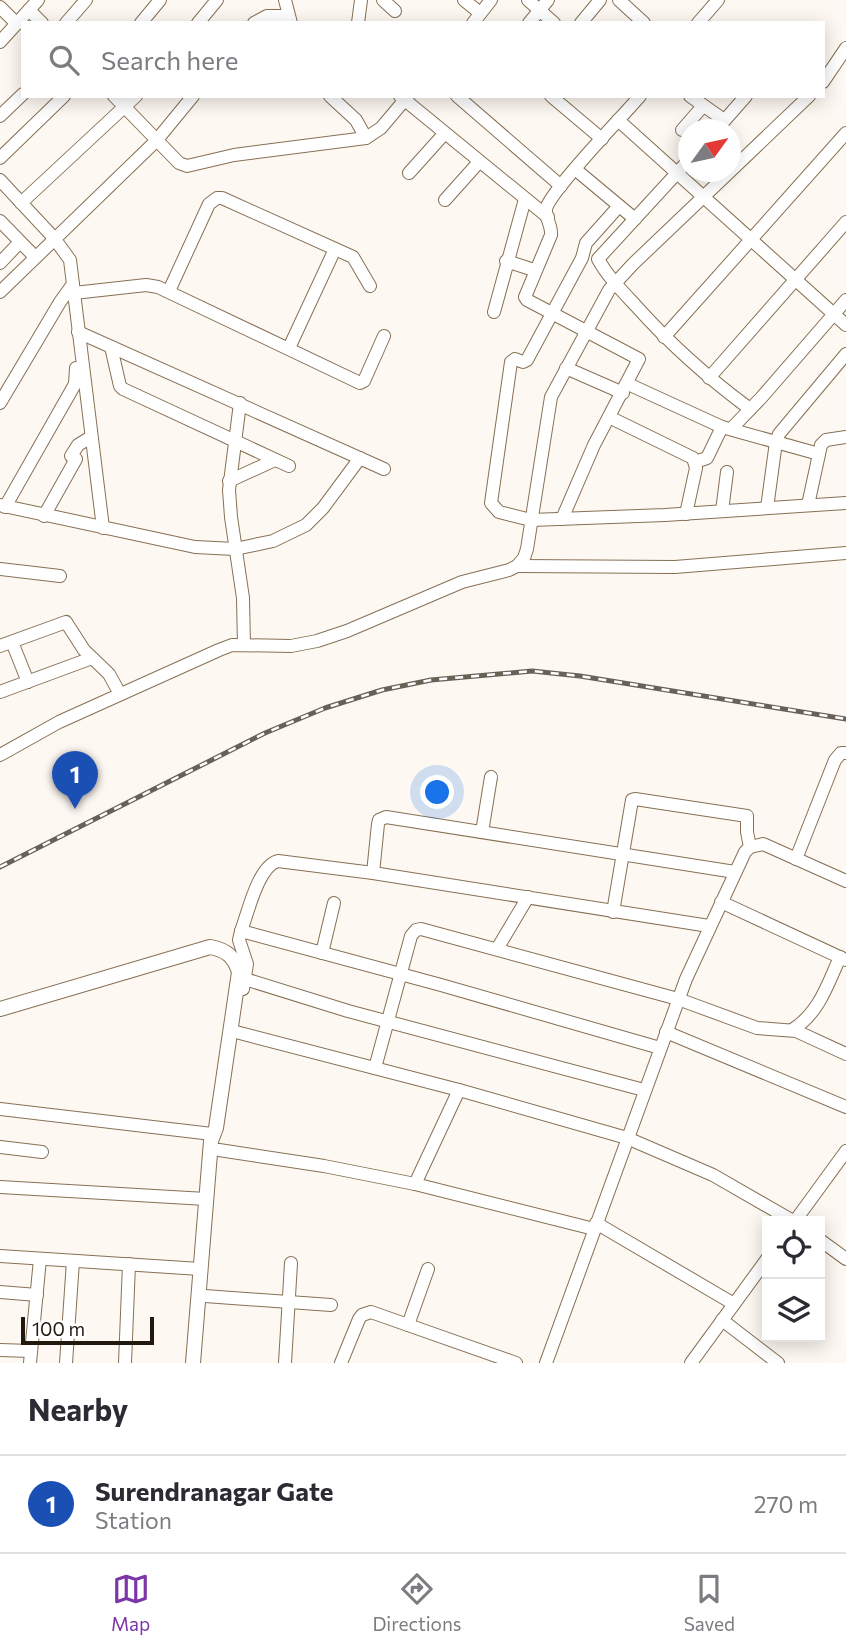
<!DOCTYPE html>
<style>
:root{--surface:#fff;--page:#f2f2f3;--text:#2b2b33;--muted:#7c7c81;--line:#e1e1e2;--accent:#7b35a8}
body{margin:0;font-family:Commissioner,sans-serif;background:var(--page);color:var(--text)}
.controls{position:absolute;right:21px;bottom:21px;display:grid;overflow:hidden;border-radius:0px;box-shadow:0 4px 18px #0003}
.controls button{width:63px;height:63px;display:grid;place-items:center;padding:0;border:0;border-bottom:2px solid var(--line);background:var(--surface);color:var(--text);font:35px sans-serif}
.compass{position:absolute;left:678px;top:119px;width:63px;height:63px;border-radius:50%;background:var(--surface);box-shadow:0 4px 18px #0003;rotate:57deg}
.scale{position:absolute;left:21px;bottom:18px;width:133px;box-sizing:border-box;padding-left:7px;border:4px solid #22190e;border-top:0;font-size:19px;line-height:24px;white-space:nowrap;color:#22190e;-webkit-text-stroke:5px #fff;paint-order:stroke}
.you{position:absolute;left:438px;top:793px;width:24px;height:24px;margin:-18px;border:5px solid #fff;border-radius:50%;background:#1a73e8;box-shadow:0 0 0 10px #1a73e833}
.badge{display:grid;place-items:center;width:46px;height:46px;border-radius:50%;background:var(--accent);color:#fff;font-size:23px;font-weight:700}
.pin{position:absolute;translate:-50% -58px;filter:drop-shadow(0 2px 4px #0008)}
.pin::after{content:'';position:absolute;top:37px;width:24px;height:21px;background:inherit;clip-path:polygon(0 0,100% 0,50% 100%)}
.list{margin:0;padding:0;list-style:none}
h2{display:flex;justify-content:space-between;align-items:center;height:91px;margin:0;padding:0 28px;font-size:30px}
h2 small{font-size:23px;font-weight:400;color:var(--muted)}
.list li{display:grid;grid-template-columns:46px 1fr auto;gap:21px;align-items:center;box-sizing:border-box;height:98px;padding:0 28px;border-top:2px solid var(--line)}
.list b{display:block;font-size:26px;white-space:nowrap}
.list p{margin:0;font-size:23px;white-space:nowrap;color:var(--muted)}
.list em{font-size:23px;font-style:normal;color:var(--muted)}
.icon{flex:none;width:38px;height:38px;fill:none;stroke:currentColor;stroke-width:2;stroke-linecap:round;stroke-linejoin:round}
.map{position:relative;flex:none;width:846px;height:1363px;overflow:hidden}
.search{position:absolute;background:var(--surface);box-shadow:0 4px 18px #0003;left:21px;right:21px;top:21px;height:77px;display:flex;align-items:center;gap:18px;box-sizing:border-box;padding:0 24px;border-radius:0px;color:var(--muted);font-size:26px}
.sheet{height:189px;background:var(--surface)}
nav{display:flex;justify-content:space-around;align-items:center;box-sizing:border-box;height:98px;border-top:2px solid var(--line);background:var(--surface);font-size:19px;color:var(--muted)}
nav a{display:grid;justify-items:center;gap:4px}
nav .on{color:var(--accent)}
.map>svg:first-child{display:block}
</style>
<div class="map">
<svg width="846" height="1363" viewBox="0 0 846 1363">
<rect width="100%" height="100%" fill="#fef8f2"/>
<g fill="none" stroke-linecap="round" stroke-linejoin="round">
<defs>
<g id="minor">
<polyline points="285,0 291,23"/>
<polyline points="383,0 395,11"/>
<polyline points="464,0 480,13"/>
<polyline points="528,0 554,23"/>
<polyline points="619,0 644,23"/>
<polyline points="0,7 17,24"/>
<polyline points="29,10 42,23"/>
<polyline points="66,23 86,0"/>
<polyline points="141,23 160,0"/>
<polyline points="198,23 217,0"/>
<polyline points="254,23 267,16 288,16"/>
<polyline points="358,23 361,0"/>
<polyline points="473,23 491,0"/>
<polyline points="529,23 548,0"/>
<polyline points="581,23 600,0"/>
<polyline points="698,23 718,0"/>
<polyline points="0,42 38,0"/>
<polyline points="823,82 846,48"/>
<polyline points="114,96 179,163 187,166 234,155 366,138 381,128 408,96"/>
<polyline points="330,96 356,120 366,138"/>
<polyline points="400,96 548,217"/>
<polyline points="457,96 561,186"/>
<polyline points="551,96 602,139"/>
<polyline points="690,96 724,120"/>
<polyline points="0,116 23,94"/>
<polyline points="618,120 846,325"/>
<polyline points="682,130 703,106"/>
<polyline points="716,130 746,96"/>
<polyline points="0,158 64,96"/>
<path d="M688 161 598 259C608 277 622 291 636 306 671 345 708 378 750 409"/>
<polyline points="575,169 635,219"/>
<polyline points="409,173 444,134"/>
<polyline points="0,180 54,238 70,260 103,528"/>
<polyline points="445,200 479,162"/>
<polyline points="21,203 136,96"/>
<polyline points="619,206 586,243 582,258 527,360 523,362 515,359 511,362 491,503 499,512 531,520 665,515 846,503"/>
<polyline points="0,221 35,257"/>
<polyline points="506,261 534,270"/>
<polyline points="0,263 20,242"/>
<polyline points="169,291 209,204 217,198 222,198 353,257 370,286"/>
<polyline points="0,292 156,141 193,96"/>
<polyline points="74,293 146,285 158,287 360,383 364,381 384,336"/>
<polyline points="494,312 525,199"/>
<polyline points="78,332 384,469"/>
<polyline points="664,337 846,133"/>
<polyline points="111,347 120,386 123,389 289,466"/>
<polyline points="289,348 335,249"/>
<polyline points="566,368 623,393"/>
<polyline points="709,378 846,222"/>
<polyline points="628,384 722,427 819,454"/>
<polyline points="0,403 60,302 73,284"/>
<polyline points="240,403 229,490 231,517 243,598 244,645"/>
<polyline points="609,417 693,458 696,468 686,514"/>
<polyline points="731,429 761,398 846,300"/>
<polyline points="71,456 78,445 91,437"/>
<polyline points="695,462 707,458 722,427"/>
<polyline points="229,481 275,460"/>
<polyline points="0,505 195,547 235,549 273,541 306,525 323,508 360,458"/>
<polyline points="808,505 821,445 826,440 846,437"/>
<polyline points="5,507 75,384 76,368"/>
<polyline points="767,508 776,442 779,434 846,354"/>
<polyline points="722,511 727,472"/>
<polyline points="44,516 76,459"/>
<path d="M562 519 594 445 639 359 527 300 525 297 551 235C552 225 545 218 546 209 550 191 624 115 640 96"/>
<polyline points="517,566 675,567 846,553"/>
<polyline points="0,569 60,576"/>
<polyline points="12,642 28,682"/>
<polyline points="0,646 66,622 84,650 109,674 120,694"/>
<polyline points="0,692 92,658"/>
<polyline points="0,755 59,722 219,650 232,645 291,646 317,641 347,631 462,582 509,570 517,566 524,558 527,549 551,397 609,290 633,264 809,96"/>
<polyline points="482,832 491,777"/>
<polyline points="796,859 835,760 841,753 846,753"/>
<polyline points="373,873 378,824 379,820 386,817 735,872"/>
<polyline points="721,902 846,960"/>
<polyline points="613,912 632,800 635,799 747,816 747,832 750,847"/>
<polyline points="241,931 441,985 660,1048"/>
<polyline points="497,949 528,897"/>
<polyline points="322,953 334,903"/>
<polyline points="245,979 348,1011 644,1090"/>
<path d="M243 989 247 964 239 940 241 931C248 913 258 866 278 861L373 873 709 926"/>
<path d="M792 1030C819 1013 827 986 840 957"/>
<polyline points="236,1032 459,1090 627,1138 713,1175 793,1221"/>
<polyline points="666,1032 846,1107"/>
<polyline points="375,1068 411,936 416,930 421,929 678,999 757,1028 796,1031 846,1054"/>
<polyline points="0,1109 212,1134"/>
<polyline points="0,1147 42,1152"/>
<polyline points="219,1150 324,1166 415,1184 594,1229"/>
<polyline points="415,1184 459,1090"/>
<polyline points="0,1187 206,1199"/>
<polyline points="795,1221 846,1151"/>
<polyline points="596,1223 734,1304"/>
<polyline points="820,1240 846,1259"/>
<polyline points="0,1256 200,1269"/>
<polyline points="0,1292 37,1295"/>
<polyline points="205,1296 331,1305"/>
<polyline points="722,1320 778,1363"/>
<polyline points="408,1325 428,1269"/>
<polyline points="0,1350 31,1351"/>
<polyline points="30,1363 40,1259"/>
<polyline points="66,1363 73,1261"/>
<polyline points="125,1363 129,1264"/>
<polyline points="285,1363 291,1263"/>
<polyline points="341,1363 359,1319 362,1315 371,1312 516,1363"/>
<polyline points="546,1363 686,979 745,852 750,847 763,844 846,881"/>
<polyline points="691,1363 767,1259"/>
</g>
<path id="major" d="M0 1009 210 947C226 950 234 956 239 972L216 1128 211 1141 193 1363"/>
</defs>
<use href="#minor" stroke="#877054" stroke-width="14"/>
<use href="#major" stroke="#877054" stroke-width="16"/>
<use href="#minor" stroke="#fff" stroke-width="12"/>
<use href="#major" stroke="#fff" stroke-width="14"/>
<defs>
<polyline id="rail" points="0,867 265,733 325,708 382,690 431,680 532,671 580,676 846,719"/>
</defs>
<use href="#rail" stroke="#696158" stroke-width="5"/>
<use href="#rail" stroke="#fff" stroke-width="2.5" stroke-dasharray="8" stroke-linecap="butt"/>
</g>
</svg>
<div class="controls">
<button><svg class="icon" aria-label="locate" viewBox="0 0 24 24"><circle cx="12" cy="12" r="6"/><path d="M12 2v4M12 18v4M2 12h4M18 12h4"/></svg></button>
<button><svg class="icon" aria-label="layers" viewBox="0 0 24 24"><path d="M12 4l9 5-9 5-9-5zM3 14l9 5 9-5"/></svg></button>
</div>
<svg class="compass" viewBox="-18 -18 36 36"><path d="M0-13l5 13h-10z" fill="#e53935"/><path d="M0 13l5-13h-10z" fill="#7c7c81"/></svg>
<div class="scale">100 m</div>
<div class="you"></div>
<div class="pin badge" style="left:75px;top:809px;background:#1a4fb4">1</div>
<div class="search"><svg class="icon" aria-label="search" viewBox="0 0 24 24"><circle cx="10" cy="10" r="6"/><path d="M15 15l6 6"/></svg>Search here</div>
</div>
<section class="sheet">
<h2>Nearby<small></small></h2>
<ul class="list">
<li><span class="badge" style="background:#1a4fb4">1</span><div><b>Surendranagar Gate</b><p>Station</p></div><em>270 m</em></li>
</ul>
</section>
<nav>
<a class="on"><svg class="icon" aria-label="map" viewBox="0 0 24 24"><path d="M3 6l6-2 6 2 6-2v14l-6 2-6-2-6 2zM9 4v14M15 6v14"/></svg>Map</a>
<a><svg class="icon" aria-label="directions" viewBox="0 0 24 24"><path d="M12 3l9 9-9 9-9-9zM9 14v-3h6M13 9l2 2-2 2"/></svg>Directions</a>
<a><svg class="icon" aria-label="saved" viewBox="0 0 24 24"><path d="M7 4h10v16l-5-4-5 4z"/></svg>Saved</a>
</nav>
